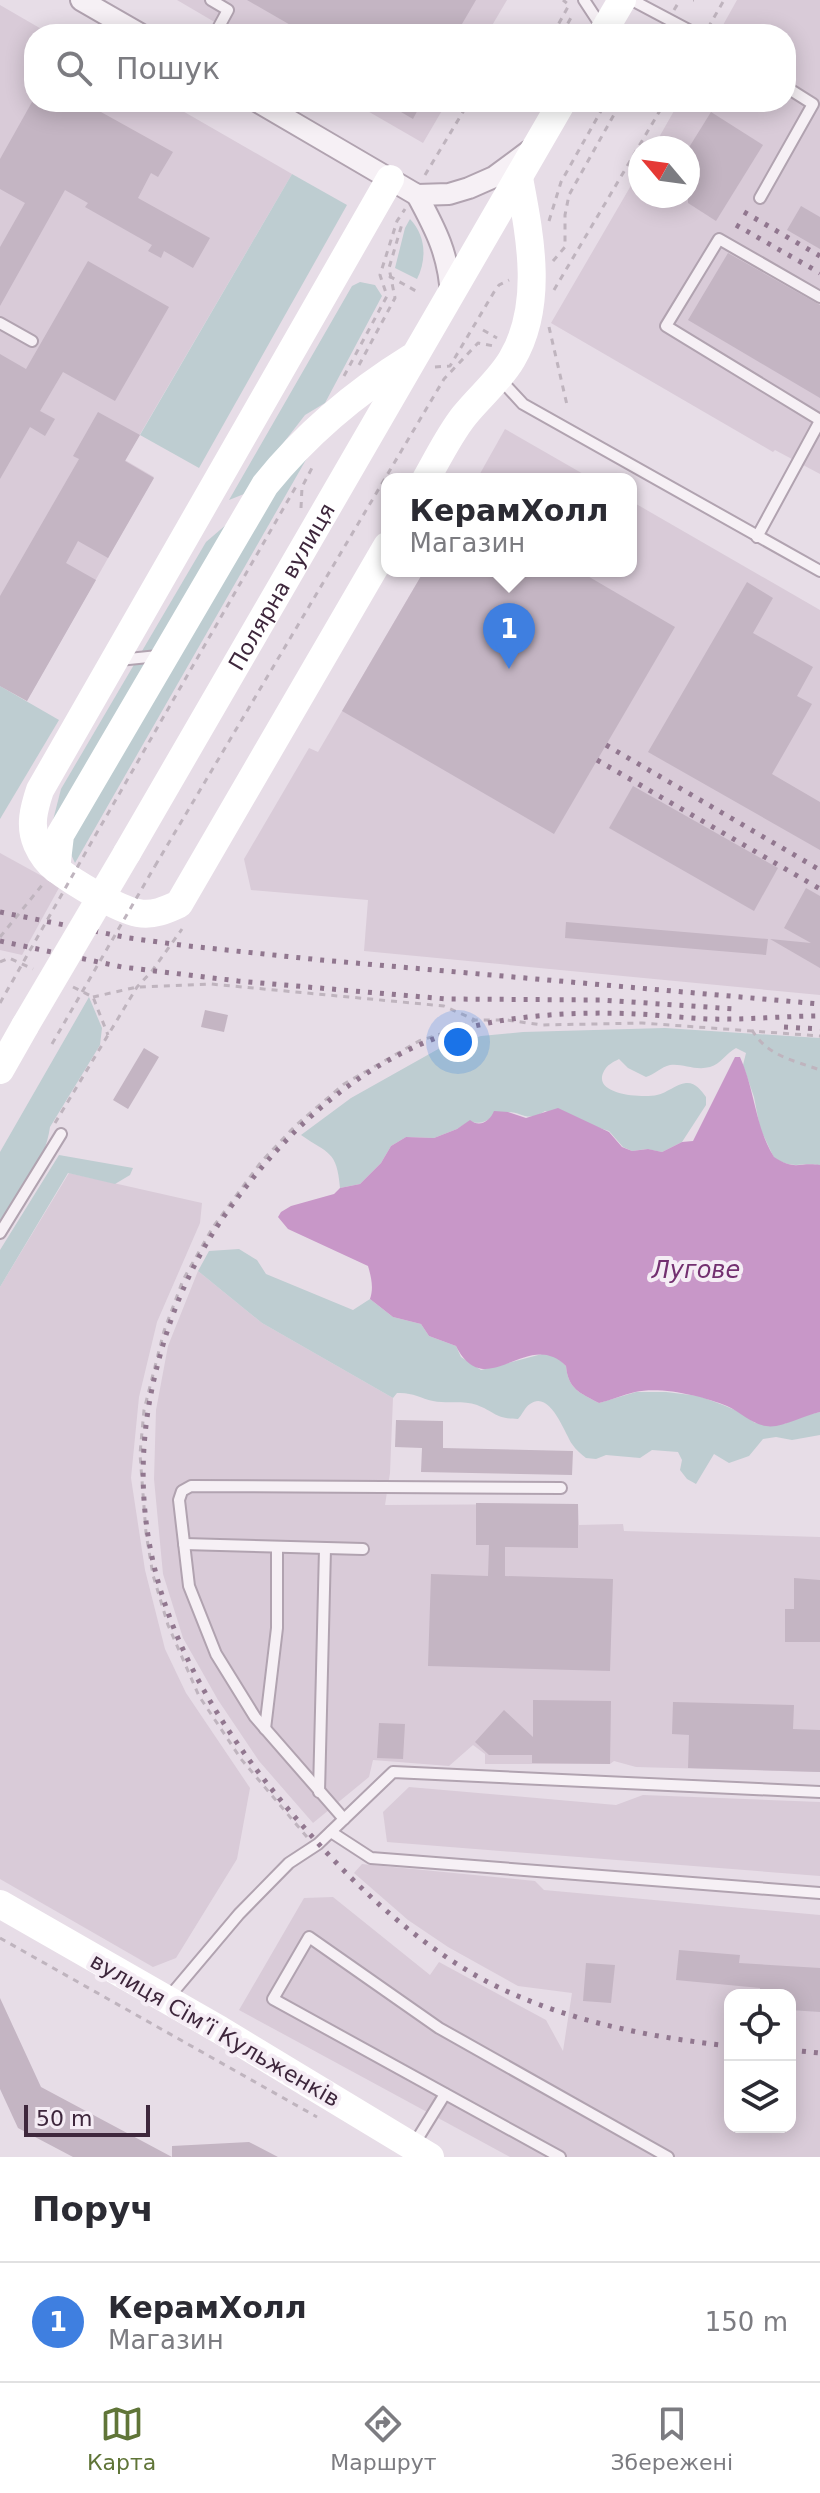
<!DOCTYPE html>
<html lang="uk">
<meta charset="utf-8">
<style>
:root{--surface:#fff;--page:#f7f7f7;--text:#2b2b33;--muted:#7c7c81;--line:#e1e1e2;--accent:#607538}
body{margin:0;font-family:"DejaVu Sans",sans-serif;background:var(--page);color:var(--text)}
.controls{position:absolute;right:24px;bottom:24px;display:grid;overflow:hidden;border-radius:16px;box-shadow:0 4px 20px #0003}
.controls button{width:72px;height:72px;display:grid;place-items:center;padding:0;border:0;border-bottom:2px solid var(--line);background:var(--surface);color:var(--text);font:40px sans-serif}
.compass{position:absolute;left:628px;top:136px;width:72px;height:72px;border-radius:50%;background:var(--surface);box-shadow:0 4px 20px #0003;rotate:299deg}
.scale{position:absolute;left:24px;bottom:20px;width:126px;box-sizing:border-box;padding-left:8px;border:4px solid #3e273c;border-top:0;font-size:22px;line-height:28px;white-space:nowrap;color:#3e273c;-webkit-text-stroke:6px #f5edf5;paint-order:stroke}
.you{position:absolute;left:458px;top:1042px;width:28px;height:28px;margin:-20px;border:6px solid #fff;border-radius:50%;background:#1a73e8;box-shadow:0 0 0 12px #1a73e833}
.badge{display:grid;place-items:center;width:52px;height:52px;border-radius:50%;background:var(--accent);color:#fff;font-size:26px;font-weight:700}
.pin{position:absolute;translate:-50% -66px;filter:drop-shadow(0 2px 4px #0008)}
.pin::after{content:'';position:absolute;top:42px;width:28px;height:24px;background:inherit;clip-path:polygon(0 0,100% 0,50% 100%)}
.popup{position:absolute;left:381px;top:473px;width:256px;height:104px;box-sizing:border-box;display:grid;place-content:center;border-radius:16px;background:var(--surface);filter:drop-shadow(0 2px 6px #0005);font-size:26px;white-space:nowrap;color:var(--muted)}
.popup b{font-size:30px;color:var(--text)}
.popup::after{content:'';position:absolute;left:50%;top:100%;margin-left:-16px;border:16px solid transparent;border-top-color:var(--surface)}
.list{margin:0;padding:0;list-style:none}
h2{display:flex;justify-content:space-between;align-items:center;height:104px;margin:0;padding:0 32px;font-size:34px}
h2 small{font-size:26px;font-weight:400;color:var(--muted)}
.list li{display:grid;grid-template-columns:52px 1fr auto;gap:24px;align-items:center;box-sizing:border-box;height:120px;padding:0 32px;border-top:2px solid var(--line)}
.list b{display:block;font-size:30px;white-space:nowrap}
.list p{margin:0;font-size:26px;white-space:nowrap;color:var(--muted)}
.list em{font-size:26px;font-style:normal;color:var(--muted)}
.icon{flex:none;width:44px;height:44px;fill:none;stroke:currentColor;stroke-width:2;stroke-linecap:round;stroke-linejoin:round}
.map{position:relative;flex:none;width:820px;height:2157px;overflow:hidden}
.search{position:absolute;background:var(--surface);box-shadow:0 4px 20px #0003;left:24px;right:24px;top:24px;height:88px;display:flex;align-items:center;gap:20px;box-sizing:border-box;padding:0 28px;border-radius:32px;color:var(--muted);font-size:30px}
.sheet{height:224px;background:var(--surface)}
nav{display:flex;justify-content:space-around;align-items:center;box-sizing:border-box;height:112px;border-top:2px solid var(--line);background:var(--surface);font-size:22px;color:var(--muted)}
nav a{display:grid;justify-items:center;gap:4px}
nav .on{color:var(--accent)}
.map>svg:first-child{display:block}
</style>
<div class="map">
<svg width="820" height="2157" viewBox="0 0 820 2157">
<rect width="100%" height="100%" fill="#e7dde7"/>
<g fill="#d9cbd8" fill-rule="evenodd">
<polygon points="177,0 507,0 487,34 235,34"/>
<polygon points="737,0 820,0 820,474 775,450 773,452 551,323 640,170 640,196 688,196 688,148 653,148 679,102 786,102 786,34 718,34"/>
<polygon points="0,5 50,34 34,34 34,102 167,102 292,174 125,460 154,477 27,701 0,686"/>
<polygon points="352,102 447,102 423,143"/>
<polygon points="505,429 592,479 477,479"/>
<polygon points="631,501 820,610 820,995 364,951 368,900 251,890 244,859 309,748 318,752 424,571 631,571"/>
<polygon points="0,853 60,886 22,955 0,950"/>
<polygon points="69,1173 202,1203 200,1223 157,1322 139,1397 131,1478 145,1570 165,1649 186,1693 250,1788 237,1859 176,1958 153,1967 0,1879 0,1287"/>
<polygon points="198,1271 262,1323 393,1398 390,1473 385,1505 578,1504 579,1525 623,1524 624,1531 820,1537 820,1772 636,1767 614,1761 610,1764 485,1764 485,1754 473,1745 449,1766 373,1760 369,1777 313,1823 259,1761 218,1700 183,1638 163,1574 154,1479 156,1410 168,1346"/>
<polygon points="409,1787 616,1805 643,1795 820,1802 820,1876 387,1842 383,1812"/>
<path d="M362 1864 535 1881 544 1890 820 1915V2157H510L239 2010 304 1898 333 1897 430 1975 439 1962 546 2020 563 2051 572 1993 518 1986 448 1947 408 1920 354 1873ZM730 1995H790V2127H730Z"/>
</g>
<g fill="#becdd1">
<polygon points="292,174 347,205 199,468 140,435"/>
<path d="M410 219C426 236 427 259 417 279L395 268 405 228Z"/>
<polygon points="360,282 375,285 382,296 325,403 305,415 244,494 229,500 352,286"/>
<polygon points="315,444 75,863 68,848 270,491"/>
<polygon points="227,524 52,824 61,789 206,542"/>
<polygon points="0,686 59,720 0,819"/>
<path d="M89 997 102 1028 100 1045 50 1127C45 1164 19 1194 0 1225V1152Z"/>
<path d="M665 1028 820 1038V1165C798 1162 795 1170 774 1158L760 1128 754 1097 743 1065 746 1053 736 1048C726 1053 721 1064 710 1067 695 1071 682 1063 670 1065 661 1067 655 1074 646 1077L628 1068 619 1059C613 1062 607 1065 604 1071 591 1095 643 1098 657 1095 667 1093 676 1084 686 1083 695 1082 701 1090 706 1097V1105L682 1142 662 1152 647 1149 632 1151 623 1147 609 1131 545 1111C526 1123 524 1112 507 1112 491 1113 486 1128 470 1121L457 1129 434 1138 406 1137 391 1146 381 1163 360 1184 340 1188C337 1150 328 1154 301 1135L351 1098 440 1048 481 1036 523 1032Z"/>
<polygon points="59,1155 133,1168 130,1175 115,1184 68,1173 0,1287 0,1250"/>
<path d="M239 1249 257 1260 266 1274 353 1310 370 1299 393 1317 421 1324 429 1336 456 1346 461 1357 481 1370 542 1354 556 1356 566 1366C568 1389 580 1393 599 1403L636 1392H666L699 1396 723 1405 740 1412 755 1423 784 1424 802 1416 820 1412V1435L792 1440 776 1437 763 1439 749 1456 729 1463 714 1454 696 1484 687 1479 680 1470 682 1460 678 1452 652 1450 640 1458 606 1455 596 1459 586 1458C581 1454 576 1450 572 1444 565 1434 550 1389 530 1404 525 1407 522 1415 518 1419 496 1419 495 1412 477 1405 463 1400 448 1404 433 1401 420 1398 412 1392 397 1393L393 1398 262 1323 198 1271 209 1251Z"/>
</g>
<path fill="#c897c8" d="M735 1057H740C755 1090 755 1127 774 1157 795 1171 798 1162 820 1165V1412C804 1415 781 1429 766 1426 752 1424 740 1412 727 1406 703 1396 661 1386 635 1392 623 1395 611 1400 599 1403 580 1393 568 1389 566 1366 527 1327 486 1405 456 1346L429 1336 421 1324 393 1317 370 1299C374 1288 371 1276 368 1266L288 1229 278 1217 281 1212 291 1206 334 1194 340 1188 360 1184 381 1163 391 1146 406 1137 434 1138 457 1129 470 1120C480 1128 490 1121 494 1111L508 1112 526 1118 558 1108 609 1132 622 1147 632 1151 648 1149 662 1152 682 1142 693 1141Z"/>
<g fill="#c4b5c3">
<polygon points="247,0 476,0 462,24 479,34 306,34"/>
<polygon points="32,102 83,102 173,152 158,177 151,173 138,198 210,238 193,268 164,251 161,258 148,251 152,245 85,207 88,203 65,190 0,306 0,247 25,203 0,189 0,159"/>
<polygon points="384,102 422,102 413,119"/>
<polygon points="711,112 763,145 716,221 688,203 688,149"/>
<polygon points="801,206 820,217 820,249 787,230"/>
<polygon points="728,253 820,305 820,398 688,320"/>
<polygon points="88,261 169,307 115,401 63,372 40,411 55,419 45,436 30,427 0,479 0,354 26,369"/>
<polygon points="98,412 140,435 125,461 154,478 108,558 78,541 66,563 96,580 27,701 0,686 0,596 79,459 73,456"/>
<polygon points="424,571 579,571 675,627 554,834 342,711"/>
<polygon points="747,582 773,598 753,633 813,667 797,696 812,704 772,774 820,802 820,850 648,752"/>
<polygon points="633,786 778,868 754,911 609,828"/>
<polygon points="806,888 820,896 820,968 770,939 811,943 784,928"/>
<polygon points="566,922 768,939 766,955 565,938"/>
<polygon points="205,1010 228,1015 224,1032 201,1027"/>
<polygon points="144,1048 159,1057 128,1109 113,1100"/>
<polygon points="396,1420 443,1421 443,1448 573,1451 572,1475 421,1472 422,1448 395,1447"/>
<polygon points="476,1503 578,1504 578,1548 505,1547 505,1576 613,1579 610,1671 428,1666 431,1574 488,1576 489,1545 476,1545"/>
<polygon points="794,1578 820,1580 820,1642 785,1642 785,1609 794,1609"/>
<polygon points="533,1700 611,1701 610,1764 532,1763 532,1755 489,1755 475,1742 504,1710 533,1737"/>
<polygon points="673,1702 794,1705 793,1729 820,1730 820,1772 688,1768 689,1735 672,1734"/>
<polygon points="379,1723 405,1724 403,1759 377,1758"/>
<polygon points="679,1950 740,1955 739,1963 820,1968 820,2012 790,2010 790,1995 760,1995 760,1988 676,1980"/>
<polygon points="586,1963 615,1965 611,2003 583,2001"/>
<polygon points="0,1998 41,2087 172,2157 172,2146 249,2142 278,2157 73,2157 18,2128 0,2089"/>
</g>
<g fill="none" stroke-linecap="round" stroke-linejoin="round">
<defs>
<g id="lane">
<polyline points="211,0 228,10 215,34"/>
<polyline points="584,0 603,29"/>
<polyline points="632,0 696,34"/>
<polyline points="760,198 813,104 786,87"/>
<polyline points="820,297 719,239 666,326 820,420"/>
<polyline points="0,323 32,341"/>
<polyline points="499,378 523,404 820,571"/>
<polyline points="757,537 820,421"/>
<polyline points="119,660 158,656"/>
<polyline points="0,1233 61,1134"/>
<polyline points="184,1544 363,1549"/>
<polyline points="265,1729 277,1628 277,1547"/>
<polyline points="319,1792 325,1549"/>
<polyline points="344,1819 255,1717 216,1654 189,1586 179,1500 182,1491 191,1486 561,1488"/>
<polyline points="331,1832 371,1858 820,1893"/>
<polyline points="169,1997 239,1914 289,1863 318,1844 393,1772 820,1792"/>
<polyline points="413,2146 445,2094"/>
<polyline points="560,2157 273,1999 309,1937 439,2028 668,2157"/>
</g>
<g id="street">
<polyline points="81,0 140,34"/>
<polyline points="258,102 417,195 449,194 469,188 494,177 529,151"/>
<path d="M417 195C436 230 449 255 451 296"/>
</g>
</defs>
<use href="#lane" stroke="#b1a3b0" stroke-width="14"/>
<use href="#street" stroke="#b1a3b0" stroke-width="24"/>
<g stroke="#bfb4be" stroke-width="3" stroke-dasharray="6 6" stroke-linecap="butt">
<polyline points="693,0 694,0"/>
<polyline points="674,10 680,0"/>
<polyline points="708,28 724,0"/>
<polyline points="553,34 569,5 563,0"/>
<polyline points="562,34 573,14"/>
<polyline points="644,34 650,24"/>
<polyline points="425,175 469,102"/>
<polyline points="549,221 561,182 606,102"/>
<polyline points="553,261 565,247 565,215 569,195 621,102"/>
<polyline points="389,276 416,291"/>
<polyline points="554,290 665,102"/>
<polyline points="549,327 567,405"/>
<polyline points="483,330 497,338"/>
<polyline points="359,365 395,298 389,268 402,224"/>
<polyline points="435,367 450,366 494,292 499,285 509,280"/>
<polyline points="344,376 387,296 380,275 397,221 405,209"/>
<polyline points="301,508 302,487 313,466"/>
<polyline points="95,836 298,483"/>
<polyline points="155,866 444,379 478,343 494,346"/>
<polyline points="0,937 43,884"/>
<polyline points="0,962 9,958 33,969"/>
<polyline points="73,987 93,997 108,1035"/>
<polyline points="93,997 137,987 211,984 444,1006 475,1020 507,1020 542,1025 642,1023 820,1036"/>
<path d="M752 1030C767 1056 793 1060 820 1070"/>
<polyline points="55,1123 137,987 152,971 182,929"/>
<polyline points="307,1837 241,1759 199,1696 168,1625 153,1575 146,1533 140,1454 144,1410 164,1331 183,1280 213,1227 261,1162 295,1126 344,1084 419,1041 456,1029 475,1020"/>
<polyline points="0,1938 317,2117"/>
</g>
<use href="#lane" stroke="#f6f0f5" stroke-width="10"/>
<use href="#street" stroke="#f6f0f5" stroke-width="20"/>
<g stroke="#fff" stroke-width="28">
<polyline points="602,34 622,0"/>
<path d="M426 479C438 458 449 435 464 416 479 397 500 380 512 359 544 305 530 236 519 178"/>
<path d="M387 546 179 904C166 910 153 916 138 913 117 909 73 882 56 869 48 863 41 853 37 844 29 826 34 808 40 790L390 179"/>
<path id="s1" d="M127 853 562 102"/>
<path d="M56 869 60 835 265 485C306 434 356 392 411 358"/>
<polyline points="0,1070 25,1026"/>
<polyline points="0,1904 220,2030 430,2157"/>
</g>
<g stroke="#91778f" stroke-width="5" stroke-dasharray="4 8" stroke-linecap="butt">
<polyline points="744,212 820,256"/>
<polyline points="736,225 820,273"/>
<polyline points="606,745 820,870"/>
<polyline points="597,760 820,889"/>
<polyline points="0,912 129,938 188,946 321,960 820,1004"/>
<polyline points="0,941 122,967 238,981 447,999 601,1000 736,1009"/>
<polyline points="784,1027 820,1029"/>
<path d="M730 2046C646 2037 557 2019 482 1979 412 1940 353 1884 301 1824 186 1693 112 1549 156 1371 170 1313 192 1261 227 1212 283 1134 352 1068 444 1035 499 1015 578 1011 636 1014 660 1015 685 1018 709 1019 746 1020 783 1016 820 1016"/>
<polyline points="790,2050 820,2053"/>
</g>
<g stroke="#bfb4be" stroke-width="3" stroke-dasharray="6 6" stroke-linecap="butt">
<polyline points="0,1003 95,836"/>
<polyline points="52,1044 155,866"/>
</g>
<polyline stroke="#fff" stroke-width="28" points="25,1026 127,853"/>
</g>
<g text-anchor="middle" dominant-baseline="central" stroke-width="8" stroke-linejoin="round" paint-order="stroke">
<g font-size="22" fill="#3e273c" stroke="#f5edf5">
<text stroke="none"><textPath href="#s1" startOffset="308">Полярна вулиця</textPath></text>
<text transform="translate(215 2030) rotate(30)">вулиця Сімʼї Кульженків</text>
</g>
<g font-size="24" font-style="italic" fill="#733070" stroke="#f5edf5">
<text x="696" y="1270">Лугове</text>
</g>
</g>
</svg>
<div class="controls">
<button><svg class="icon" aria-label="locate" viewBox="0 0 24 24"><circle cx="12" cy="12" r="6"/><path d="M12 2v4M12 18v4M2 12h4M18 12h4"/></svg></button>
<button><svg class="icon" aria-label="layers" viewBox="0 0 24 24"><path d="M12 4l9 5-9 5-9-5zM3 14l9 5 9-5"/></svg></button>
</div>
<svg class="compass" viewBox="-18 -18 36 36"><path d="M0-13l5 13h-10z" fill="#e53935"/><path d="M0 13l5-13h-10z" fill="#7c7c81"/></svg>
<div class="scale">50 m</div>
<div class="you"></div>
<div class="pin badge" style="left:509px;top:669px;background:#3f7fe0">1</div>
<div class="popup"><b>КерамХолл</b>Магазин</div>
<div class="search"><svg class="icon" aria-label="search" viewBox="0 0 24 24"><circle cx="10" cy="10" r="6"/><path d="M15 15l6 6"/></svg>Пошук</div>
</div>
<section class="sheet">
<h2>Поруч<small></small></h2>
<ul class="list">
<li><span class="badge" style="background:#3f7fe0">1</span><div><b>КерамХолл</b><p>Магазин</p></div><em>150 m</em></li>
</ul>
</section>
<nav>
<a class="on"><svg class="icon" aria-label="map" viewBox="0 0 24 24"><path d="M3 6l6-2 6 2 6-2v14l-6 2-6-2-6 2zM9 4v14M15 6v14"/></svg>Карта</a>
<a><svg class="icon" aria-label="directions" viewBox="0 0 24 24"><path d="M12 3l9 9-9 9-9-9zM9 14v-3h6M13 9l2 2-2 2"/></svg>Маршрут</a>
<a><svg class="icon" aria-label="saved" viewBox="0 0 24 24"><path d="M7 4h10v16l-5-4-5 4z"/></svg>Збережені</a>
</nav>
